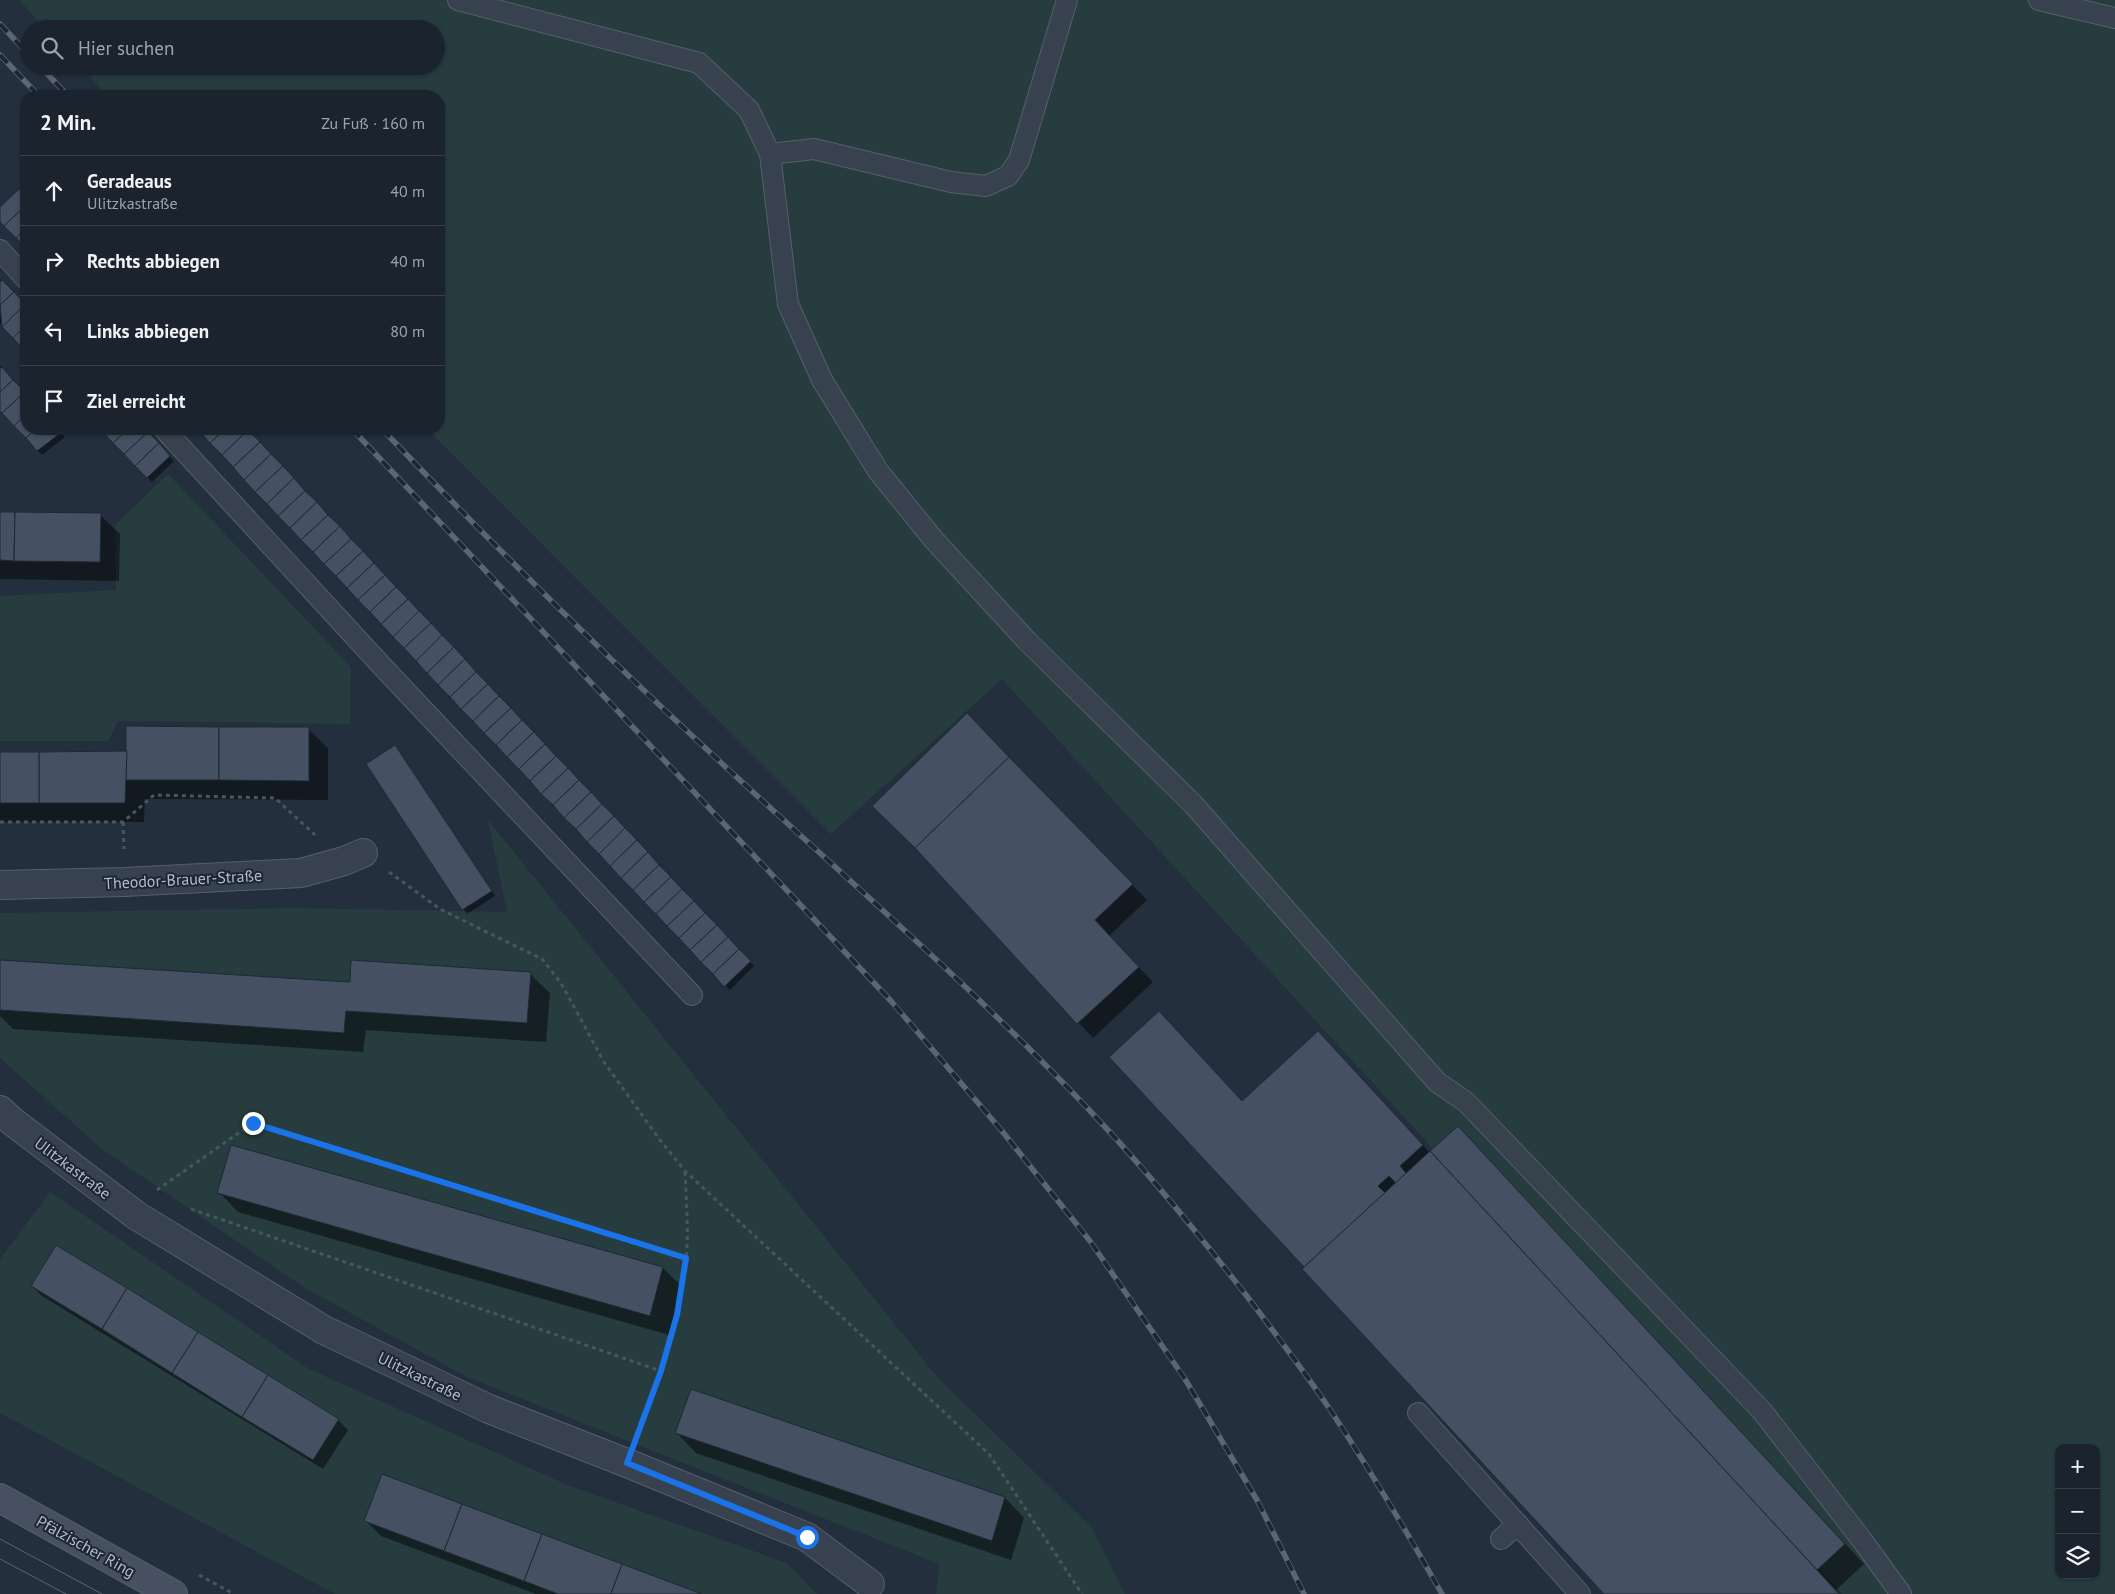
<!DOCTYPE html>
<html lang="de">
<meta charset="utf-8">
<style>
:root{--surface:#1b232e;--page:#242b36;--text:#f1f3f6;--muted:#a0a4aa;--line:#39404a}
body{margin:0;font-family:"PT Sans",sans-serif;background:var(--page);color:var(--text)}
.controls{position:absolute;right:15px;bottom:15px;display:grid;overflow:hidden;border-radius:10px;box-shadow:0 1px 4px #0004}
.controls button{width:45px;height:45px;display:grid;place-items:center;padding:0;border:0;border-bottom:1px solid var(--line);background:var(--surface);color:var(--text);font:25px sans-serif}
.stop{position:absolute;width:15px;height:15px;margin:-11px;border:4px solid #1a73e8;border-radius:50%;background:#fff}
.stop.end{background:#1a73e8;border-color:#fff;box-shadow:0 1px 5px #0008}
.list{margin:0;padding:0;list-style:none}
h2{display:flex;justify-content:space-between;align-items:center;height:65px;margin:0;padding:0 20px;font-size:21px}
h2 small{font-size:16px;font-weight:400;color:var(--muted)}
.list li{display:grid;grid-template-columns:32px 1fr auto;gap:15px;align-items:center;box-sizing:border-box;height:70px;padding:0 20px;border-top:1px solid var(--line)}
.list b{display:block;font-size:19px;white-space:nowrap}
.list p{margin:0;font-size:16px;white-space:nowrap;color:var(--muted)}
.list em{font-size:16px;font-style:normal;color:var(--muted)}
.icon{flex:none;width:28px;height:28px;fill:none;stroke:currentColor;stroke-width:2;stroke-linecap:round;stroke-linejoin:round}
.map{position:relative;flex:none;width:2115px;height:1594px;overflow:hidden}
.search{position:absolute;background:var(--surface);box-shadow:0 1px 4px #0004;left:20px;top:20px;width:425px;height:55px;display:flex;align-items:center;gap:12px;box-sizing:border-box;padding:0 18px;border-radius:28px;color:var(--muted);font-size:19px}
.panel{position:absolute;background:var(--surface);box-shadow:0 1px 4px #0004;left:20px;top:90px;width:425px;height:345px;border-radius:20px}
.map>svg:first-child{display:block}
</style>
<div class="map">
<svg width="2115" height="1594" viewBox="0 0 2115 1594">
<rect width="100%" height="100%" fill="#242f3e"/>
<g fill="#263c3f" fill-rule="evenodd">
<path d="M19 0H2115V1594H1842L1002 679 831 834 427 429H439V96H108L80 66H436V29H46ZM2059 1448H2096V1575H2059Z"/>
<polygon points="168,474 351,667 350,724 118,721 108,741 0,741 0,596 116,590 115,525"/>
<polygon points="488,820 939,1379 1092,1528 1125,1594 936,1594 939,1564 467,1377 305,1288 102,1149 0,1058 0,913 294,908 507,912"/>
<polygon points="50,1192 309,1369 570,1486 787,1563 817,1594 335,1594 0,1413 0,1259"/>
</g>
<g fill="#0007">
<polygon points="19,190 26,198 26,248 0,220 0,209"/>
<polygon points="0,280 26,307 26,351 0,323"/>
<polygon points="0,366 26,395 26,429 57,429 65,437 42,455 0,409"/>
<polygon points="101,429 143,429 174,461 152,482"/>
<polygon points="198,429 245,429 754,966 730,990"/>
<polygon points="0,513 100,515 120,534 119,581 0,579"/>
<polygon points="308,729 328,748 328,800 145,799 144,822 0,822 0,752 128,752"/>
<polygon points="982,730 1147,900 1109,936 1153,982 1093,1038 920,852"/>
<polygon points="395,746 495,896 467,914 368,765"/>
<polygon points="0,961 351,983 530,974 550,993 546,1042 366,1030 363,1052 13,1029 0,1016"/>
<polygon points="1332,1047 1430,1153 1458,1127 1477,1147 1864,1564 1836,1590 1839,1594 1605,1594 1111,1057 1242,1102"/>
<polygon points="219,1192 663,1268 682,1287 669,1335 238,1212"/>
<polygon points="32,1286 338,1420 348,1430 323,1469 42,1296"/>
<polygon points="677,1433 1005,1498 1024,1518 1011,1560 696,1453"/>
<polygon points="366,1521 698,1594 536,1594 381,1536"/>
</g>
<g fill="#455162" stroke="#1f2835">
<polygon points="19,189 26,196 26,205 4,226 0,222 0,207"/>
<polygon points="26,205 26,228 16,238 4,226"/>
<polygon points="26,228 26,249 16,238"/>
<polygon points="2,280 14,292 0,305 0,282"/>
<polygon points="14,292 25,304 2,327 0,305"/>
<polygon points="25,304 26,325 13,338 2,327"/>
<polygon points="26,325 26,347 24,350 13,338"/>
<polygon points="2,367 13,380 0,392 0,369"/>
<polygon points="13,380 25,392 2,413 0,411 0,392"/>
<polygon points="25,392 26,414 14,426 2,413"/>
<polygon points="26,414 26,429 36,429 26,438 14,426"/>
<polygon points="36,429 59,429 62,432 37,451 26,438"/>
<polygon points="104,429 128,429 113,443 102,431"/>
<polygon points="128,429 145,429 148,432 124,454 113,443"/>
<polygon points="201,429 225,429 210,443 199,431"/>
<polygon points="225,429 248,430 222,455 210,443"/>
<polygon points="248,430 260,442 233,467 222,455"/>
<polygon points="148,432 159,443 135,466 124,454"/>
<polygon points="260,442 271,454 244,480 233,467"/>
<polygon points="159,443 170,456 147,478 135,466"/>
<polygon points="271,454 283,466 255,492 244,480"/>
<polygon points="283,466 294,478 267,504 255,492"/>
<polygon points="294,478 305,491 278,516 267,504"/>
<polygon points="305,491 317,502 290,528 278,516"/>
<polygon points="317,502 328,515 301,540 290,528"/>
<polygon points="0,512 15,512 14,561 0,560"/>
<polygon points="15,512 101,513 100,562 14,561"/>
<polygon points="328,515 340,526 313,552 301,540"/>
<polygon points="340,526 351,539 324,564 313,552"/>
<polygon points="351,539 363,551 336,576 324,564"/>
<polygon points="363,551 374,563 347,588 336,576"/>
<polygon points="374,563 385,575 358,600 347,588"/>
<polygon points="385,575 396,587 370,612 358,600"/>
<polygon points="396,587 408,599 381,624 370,612"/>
<polygon points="408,599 419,611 393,637 381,624"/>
<polygon points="419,611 431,623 404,648 393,637"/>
<polygon points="431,623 442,635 416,661 404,648"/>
<polygon points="442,635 454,647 427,673 416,661"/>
<polygon points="454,647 465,659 438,685 427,673"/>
<polygon points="465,659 476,672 450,697 438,685"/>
<polygon points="476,672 488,684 461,709 450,697"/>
<polygon points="488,684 499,696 473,721 461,709"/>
<polygon points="499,696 511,708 484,733 473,721"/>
<polygon points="511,708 522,720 496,745 484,733"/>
<polygon points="967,713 1009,757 915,848 872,806"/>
<polygon points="522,720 534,732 507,757 496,745"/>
<polygon points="126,726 219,727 219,780 126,780"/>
<polygon points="219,727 309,727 309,781 219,780"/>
<polygon points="534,732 545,744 519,769 507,757"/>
<polygon points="545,744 556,756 530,781 519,769"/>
<polygon points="395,745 492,891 462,910 366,764"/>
<polygon points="127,751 125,803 39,803 39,752"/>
<rect x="0" y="752" width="39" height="51"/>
<polygon points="556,756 568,768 541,794 530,781"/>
<polygon points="1009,757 1133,884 1095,920 1139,967 1077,1024 915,848"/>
<polygon points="568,768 579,780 553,805 541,794"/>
<polygon points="579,780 591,792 564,818 553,805"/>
<polygon points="591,792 602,804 576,829 564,818"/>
<polygon points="602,804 614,816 587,842 576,829"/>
<polygon points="614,816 625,828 599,854 587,842"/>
<polygon points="625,828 637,840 610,866 599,854"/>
<polygon points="637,840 648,852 621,878 610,866"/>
<polygon points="648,852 659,865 633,890 621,878"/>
<polygon points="659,865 671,877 644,902 633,890"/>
<polygon points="671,877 682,889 656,914 644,902"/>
<polygon points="682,889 694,901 667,926 656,914"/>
<polygon points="694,901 705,913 679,938 667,926"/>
<polygon points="705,913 717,925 690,950 679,938"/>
<polygon points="717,925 728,937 701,962 690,950"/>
<polygon points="728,937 739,949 713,974 701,962"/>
<polygon points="739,949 751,961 724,987 713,974"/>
<polygon points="0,960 350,982 351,960 531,972 527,1023 346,1011 344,1033 0,1010"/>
<polygon points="1159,1011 1242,1101 1318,1031 1423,1145 1400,1166 1406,1173 1396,1183 1389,1176 1378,1186 1385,1193 1304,1267 1109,1057"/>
<polygon points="1458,1126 1845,1544 1817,1570 1430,1151"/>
<polygon points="231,1145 663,1267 650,1316 217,1193"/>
<polygon points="1430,1151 1817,1570 1839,1594 1604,1594 1302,1269"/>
<polygon points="56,1245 127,1288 102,1329 31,1286"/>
<polygon points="127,1288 198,1332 172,1373 102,1329"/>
<polygon points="198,1332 268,1375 242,1417 172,1373"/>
<polygon points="268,1375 339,1419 313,1460 242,1417"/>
<polygon points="691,1389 1005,1497 992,1541 675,1433"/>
<polygon points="382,1474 462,1504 444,1551 364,1521"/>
<polygon points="462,1504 542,1534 524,1581 444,1551"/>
<polygon points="542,1534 622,1564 611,1594 558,1594 524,1581"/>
<polygon points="622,1564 702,1594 611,1594"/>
</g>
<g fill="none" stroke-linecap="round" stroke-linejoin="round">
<defs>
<g id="lane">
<polyline points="458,0 699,63 749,110 770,154 788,304 822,380 878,471 934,540 1027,641 1193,804 1437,1082 1466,1102 1762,1411 1862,1540 1901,1594"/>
<polyline points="2039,0 2115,18"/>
<polyline points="770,154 814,149 951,182 986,186 1008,176 1019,160 1067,0"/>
<polyline points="0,250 26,279"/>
<polyline points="164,429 381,665 692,995"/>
<polyline points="1418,1413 1580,1594"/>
<polyline points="1501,1539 1518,1524"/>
</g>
<g id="street">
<polyline points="0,885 124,882 301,873 344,861 363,853"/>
<polyline points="0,1110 13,1122 137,1216 324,1330 489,1409 627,1463 807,1537 870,1584"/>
</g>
<polyline id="secondary" points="0,1498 173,1594"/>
</defs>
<use href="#lane" stroke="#565f6c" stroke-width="22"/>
<use href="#street" stroke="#565f6c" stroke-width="30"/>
<use href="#secondary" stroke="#565f6c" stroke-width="30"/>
<g stroke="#44595c" stroke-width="3" stroke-dasharray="4 4" stroke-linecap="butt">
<polyline points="0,822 123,822 154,795 275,798 315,835"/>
<polyline points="123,822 124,849"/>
<polyline points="389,872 440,909 542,959 561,983 604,1062 660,1140 685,1171 989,1454 1082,1594"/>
<polyline points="157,1190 253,1123 686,1258"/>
<polyline points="191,1209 661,1371"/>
<path d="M638 1433C659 1376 678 1320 686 1260 689 1231 686 1200 685 1171"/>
<polyline points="199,1575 234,1594"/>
</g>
<use href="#lane" stroke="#38414e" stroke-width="20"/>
<use href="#street" stroke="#38414e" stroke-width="28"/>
<use href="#secondary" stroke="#465061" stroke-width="28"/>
<g stroke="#5a6575" stroke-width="1">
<polyline points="0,1539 102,1594"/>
<polyline points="0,1559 66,1594"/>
</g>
<defs>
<g id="rail">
<polyline points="0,24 29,55"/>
<polyline points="0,55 39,96"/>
<polyline points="40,66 68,96"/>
<polyline points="352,429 891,1001 1002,1131 1090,1241 1185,1379 1257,1500 1304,1594"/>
<path d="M382 429C490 542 601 652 716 758 842 875 974 988 1092 1113 1147 1171 1197 1232 1246 1295 1275 1333 1304 1371 1331 1411 1370 1470 1407 1532 1442 1594"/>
</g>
</defs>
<use href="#rail" stroke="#5a6575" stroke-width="5.5"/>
<use href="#rail" stroke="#1d2633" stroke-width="4" stroke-dasharray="11" stroke-linecap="butt"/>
</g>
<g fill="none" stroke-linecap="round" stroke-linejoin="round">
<polyline stroke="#1a73e8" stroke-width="6" points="253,1123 686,1258 677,1315 661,1371 627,1463 807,1537"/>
</g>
<g text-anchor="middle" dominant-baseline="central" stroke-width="4" stroke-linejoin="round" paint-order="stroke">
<g font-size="16" fill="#b4bcc9" stroke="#1d2633">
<text transform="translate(183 879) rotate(-3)">Theodor-Brauer-Straße</text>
<text transform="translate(73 1168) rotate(37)">Ulitzkastraße</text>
<text transform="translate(420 1376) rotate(26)">Ulitzkastraße</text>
<text transform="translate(86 1546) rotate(29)">Pfälzischer Ring</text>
</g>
</g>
</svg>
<div class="controls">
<button>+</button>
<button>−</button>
<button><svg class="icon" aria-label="layers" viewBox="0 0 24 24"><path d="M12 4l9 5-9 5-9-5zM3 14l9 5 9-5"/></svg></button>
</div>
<div class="stop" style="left:807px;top:1537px"></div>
<div class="stop end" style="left:253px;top:1123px"></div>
<div class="search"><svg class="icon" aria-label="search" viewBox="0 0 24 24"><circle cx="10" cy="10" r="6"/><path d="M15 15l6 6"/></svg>Hier suchen</div>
<section class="panel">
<h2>2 Min.<small>Zu Fuß · 160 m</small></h2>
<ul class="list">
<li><svg class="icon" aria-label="ahead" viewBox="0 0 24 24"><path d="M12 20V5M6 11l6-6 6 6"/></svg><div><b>Geradeaus</b><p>Ulitzkastraße</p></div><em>40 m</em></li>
<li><svg class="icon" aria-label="right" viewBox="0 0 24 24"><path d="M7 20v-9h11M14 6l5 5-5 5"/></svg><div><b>Rechts abbiegen</b></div><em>40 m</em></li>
<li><svg class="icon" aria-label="left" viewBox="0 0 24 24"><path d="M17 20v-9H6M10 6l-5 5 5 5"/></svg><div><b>Links abbiegen</b></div><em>80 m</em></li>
<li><svg class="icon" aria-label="arrive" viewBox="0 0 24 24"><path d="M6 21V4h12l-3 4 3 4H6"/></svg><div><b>Ziel erreicht</b></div></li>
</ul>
</section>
</div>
